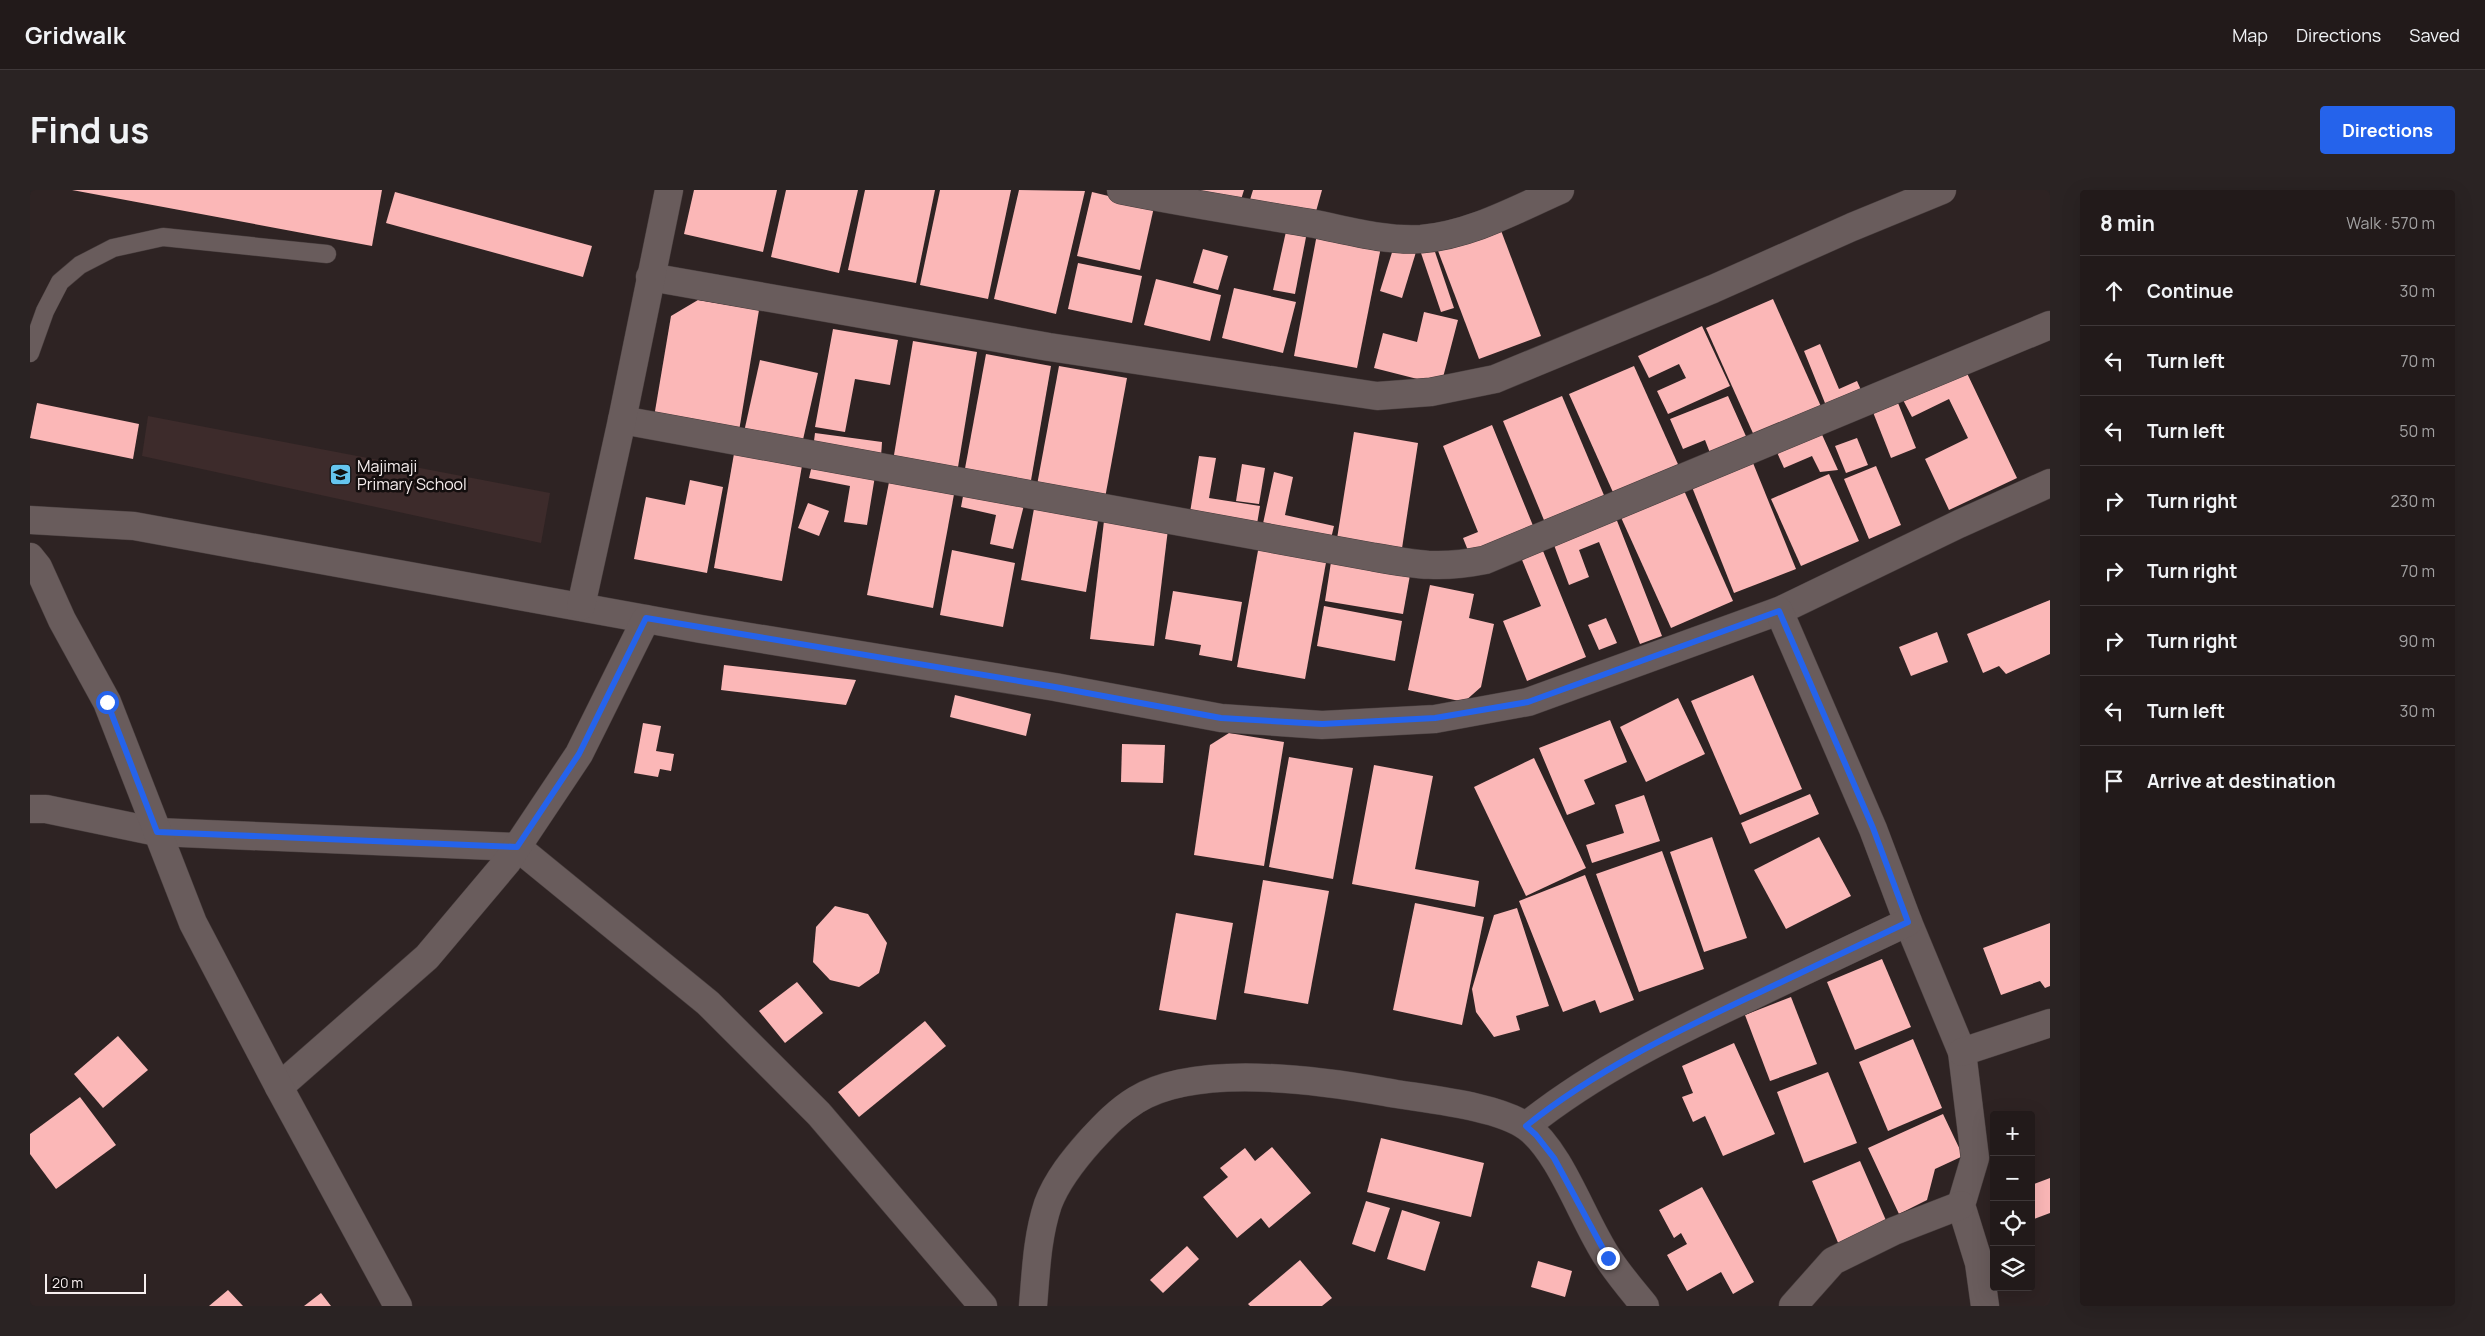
<!DOCTYPE html>
<meta charset="utf-8">
<style>
:root{--surface:#221a1a;--page:#2a2323;--text:#f1f3f6;--muted:#a2a1a2;--line:#3f3839;--accent:#2563eb}
body{margin:0;font-family:Manrope,sans-serif;background:var(--page);color:var(--text)}
.controls{position:absolute;right:15px;bottom:15px;display:grid;overflow:hidden;border-radius:5px;box-shadow:0 5px 20px #0002}
.controls button{width:45px;height:45px;display:grid;place-items:center;padding:0;border:0;border-bottom:1px solid var(--line);background:var(--surface);color:var(--text);font:25px sans-serif}
.scale{position:absolute;left:15px;bottom:12px;width:101px;box-sizing:border-box;padding-left:5px;border:2px solid #f7efef;border-top:0;font-size:14px;line-height:18px;white-space:nowrap;color:#f7efef;-webkit-text-stroke:4px #130e0e;paint-order:stroke}
.stop{position:absolute;width:15px;height:15px;margin:-11px;border:4px solid #2563eb;border-radius:50%;background:#fff}
.stop.end{background:#2563eb;border-color:#fff;box-shadow:0 1px 5px #0008}
.list{margin:0;padding:0;list-style:none}
h2{display:flex;justify-content:space-between;align-items:center;height:65px;margin:0;padding:0 20px;font-size:21px}
h2 small{font-size:16px;font-weight:400;color:var(--muted)}
.list li{display:grid;grid-template-columns:32px 1fr auto;gap:15px;align-items:center;box-sizing:border-box;height:70px;padding:0 20px;border-top:1px solid var(--line)}
.list b{display:block;font-size:19px;white-space:nowrap}
.list em{font-size:16px;font-style:normal;color:var(--muted)}
.icon{flex:none;width:28px;height:28px;fill:none;stroke:currentColor;stroke-width:2;stroke-linecap:round;stroke-linejoin:round}
.map{position:relative;flex:none;width:2020px;height:1116px;overflow:hidden;border-radius:5px}
header{display:flex;align-items:center;gap:30px;box-sizing:border-box;height:70px;padding:0 25px;background:var(--surface);border-bottom:1px solid var(--line)}
header strong{font-size:24px}
nav{display:flex;gap:28px;margin-inline-start:auto;font-size:18px}
.intro{display:flex;align-items:center;justify-content:space-between;box-sizing:border-box;height:120px;padding:0 30px}
h1{margin:0;font-size:35px}
.button{padding:12px 22px;border-radius:5px;background:var(--accent);color:#fff;font-size:18px;font-weight:700}
main{display:flex;gap:30px;padding:0 30px}
aside{flex:1;background:var(--surface);border-radius:5px;box-shadow:0 5px 20px #0002}
.map>svg:first-child{display:block}
</style>
<header>
<strong>Gridwalk</strong>
<nav><a>Map</a><a>Directions</a><a>Saved</a></nav>
</header>
<div class="intro"><h1>Find us</h1><a class="button">Directions</a></div>
<main>
<div class="map">
<svg width="2020" height="1116" viewBox="0 0 2020 1116">
<rect width="100%" height="100%" fill="#2e2323"/>
<polygon fill="#3d2b2b" points="118,226 520,303 511,353 112,266"/>
<g fill="#fbb7b7">
<polygon points="42,0 352,0 342,56"/>
<polygon points="664,0 747,0 733,62 654,44"/>
<polygon points="756,0 828,0 809,83 741,67"/>
<polygon points="835,0 905,0 886,93 818,80"/>
<polygon points="910,0 981,0 958,109 890,95"/>
<polygon points="989,0 1055,1 1026,124 964,109"/>
<polygon points="1145,0 1214,0 1208,19"/>
<polygon points="1223,0 1292,0 1283,32 1219,13"/>
<polygon points="365,2 562,56 553,87 356,33"/>
<polygon points="1062,2 1124,17 1110,80 1047,66"/>
<polygon points="1467,30 1511,146 1449,169 1405,53"/>
<polygon points="1257,37 1277,42 1265,104 1243,100"/>
<polygon points="1287,44 1351,57 1327,178 1264,166"/>
<polygon points="1364,56 1386,62 1372,108 1350,101"/>
<polygon points="1173,59 1198,66 1188,100 1163,93"/>
<polygon points="1404,59 1424,118 1411,122 1391,63"/>
<polygon points="1048,73 1112,86 1102,133 1038,119"/>
<polygon points="1126,89 1191,105 1180,151 1114,135"/>
<polygon points="1204,98 1266,112 1253,163 1192,148"/>
<polygon points="1743,109 1793,221 1726,250 1676,138"/>
<polygon points="668,110 729,120 708,247 623,233 641,126"/>
<polygon points="1394,122 1428,130 1411,195 1344,178 1353,143 1387,152"/>
<polygon points="1672,136 1700,196 1638,224 1627,201 1656,188 1649,174 1619,188 1608,166"/>
<polygon points="803,139 868,150 860,195 825,189 815,242 785,237"/>
<polygon points="883,151 947,162 927,283 863,271"/>
<polygon points="1790,154 1809,199 1827,191 1835,209 1799,223 1774,161"/>
<polygon points="956,164 1021,176 1000,296 934,284"/>
<polygon points="730,170 788,183 772,254 714,242"/>
<polygon points="1029,176 1097,188 1075,308 1007,295"/>
<polygon points="1604,176 1651,281 1586,309 1539,204"/>
<polygon points="1935,179 1987,288 1919,320 1895,269 1938,248 1919,209 1882,227 1872,208"/>
<polygon points="1532,206 1576,310 1516,335 1473,231"/>
<polygon points="1698,206 1719,253 1682,268 1675,250 1653,259 1640,229"/>
<polygon points="1866,208 1886,258 1861,268 1841,217"/>
<polygon points="7,213 109,234 103,269 0,248"/>
<polygon points="1462,235 1506,343 1441,368 1433,348 1448,342 1413,256"/>
<polygon points="1789,238 1808,280 1790,282 1782,266 1754,278 1745,258"/>
<polygon points="1324,242 1388,253 1371,365 1306,355"/>
<polygon points="785,243 852,252 851,267 783,259"/>
<polygon points="1827,248 1838,275 1816,283 1805,256"/>
<polygon points="705,258 773,270 752,391 684,378"/>
<polygon points="1169,266 1186,268 1179,308 1230,316 1226,340 1159,329"/>
<polygon points="1721,268 1766,379 1704,403 1660,292"/>
<polygon points="1212,274 1235,278 1229,314 1206,311"/>
<polygon points="782,275 845,286 837,335 814,332 820,296 779,288"/>
<polygon points="1846,276 1871,335 1839,349 1814,289"/>
<polygon points="1244,282 1263,287 1255,325 1304,336 1299,357 1231,343"/>
<polygon points="1799,284 1829,351 1771,376 1741,309"/>
<polygon points="860,287 925,299 903,418 837,405"/>
<polygon points="660,290 693,297 677,383 604,369 616,307 655,315"/>
<polygon points="1652,296 1703,411 1641,438 1589,323"/>
<polygon points="934,301 994,315 983,359 960,354 966,325 931,317"/>
<polygon points="778,313 799,321 789,346 768,338"/>
<polygon points="1005,313 1069,325 1056,402 991,390"/>
<polygon points="1584,323 1632,446 1610,454 1569,352 1549,360 1559,387 1539,395 1521,347"/>
<polygon points="1074,331 1138,339 1124,456 1060,449"/>
<polygon points="1229,355 1297,367 1275,489 1207,477"/>
<polygon points="1511,356 1556,467 1497,491 1473,431 1511,416 1490,365"/>
<polygon points="922,360 985,373 973,437 910,425"/>
<polygon points="1301,372 1380,385 1373,424 1295,411"/>
<polygon points="1400,395 1444,404 1439,428 1464,434 1451,497 1434,512 1378,500"/>
<polygon points="1143,401 1212,412 1202,471 1169,465 1171,455 1135,449"/>
<polygon points="2020,410 2020,464 1976,484 1969,476 1953,483 1937,444"/>
<polygon points="1294,416 1372,431 1365,471 1287,456"/>
<polygon points="1576,428 1587,453 1569,460 1558,435"/>
<polygon points="1907,442 1918,472 1881,486 1869,457"/>
<polygon points="694,475 826,490 816,515 691,500"/>
<polygon points="1723,485 1772,599 1710,625 1661,511"/>
<polygon points="925,505 1001,524 996,546 920,527"/>
<polygon points="1648,508 1675,564 1616,592 1590,537"/>
<polygon points="1580,530 1597,572 1554,590 1565,614 1537,625 1509,558"/>
<polygon points="613,533 631,536 626,561 644,564 641,581 630,579 628,587 604,583"/>
<polygon points="1199,543 1254,552 1234,676 1164,665 1180,555"/>
<polygon points="1092,554 1135,555 1133,593 1091,592"/>
<polygon points="1259,567 1323,578 1303,689 1239,677"/>
<polygon points="1504,568 1556,678 1496,706 1444,597"/>
<polygon points="1344,575 1403,586 1385,679 1449,691 1445,717 1322,694"/>
<polygon points="1780,604 1789,624 1720,654 1711,633"/>
<polygon points="1614,605 1630,651 1562,673 1556,655 1594,643 1585,615"/>
<polygon points="1682,647 1717,748 1674,762 1640,662"/>
<polygon points="1789,647 1821,706 1756,739 1724,680"/>
<polygon points="1632,661 1674,779 1609,802 1566,684"/>
<polygon points="1555,685 1604,810 1570,823 1565,810 1533,822 1489,711"/>
<polygon points="1233,690 1299,701 1278,814 1214,803"/>
<polygon points="1385,713 1454,727 1432,835 1363,820"/>
<polygon points="805,716 838,724 857,753 849,783 829,797 800,790 783,772 786,737"/>
<polygon points="1487,718 1519,816 1486,826 1490,840 1464,847 1446,822 1442,799 1464,725"/>
<polygon points="1146,723 1203,733 1186,830 1129,820"/>
<polygon points="2020,733 2020,796 2015,798 2010,791 1971,805 1953,758"/>
<polygon points="1852,769 1881,837 1825,860 1797,792"/>
<polygon points="767,792 793,823 755,853 729,821"/>
<polygon points="1761,807 1787,874 1740,891 1715,825"/>
<polygon points="895,831 916,856 829,927 808,902"/>
<polygon points="88,846 118,880 73,918 44,884"/>
<polygon points="1883,849 1912,918 1858,941 1829,872"/>
<polygon points="1704,853 1745,944 1693,966 1675,926 1663,932 1652,907 1663,903 1652,876"/>
<polygon points="1798,882 1827,953 1774,973 1747,902"/>
<polygon points="50,907 86,955 26,999 0,964 0,944"/>
<polygon points="1913,924 1933,966 1905,979 1897,1010 1869,1024 1838,958"/>
<polygon points="1351,948 1454,973 1441,1027 1337,1002"/>
<polygon points="1242,957 1281,1003 1239,1038 1231,1028 1207,1048 1173,1007 1198,987 1190,978 1215,958 1225,971"/>
<polygon points="1830,971 1858,1035 1809,1055 1782,991"/>
<polygon points="2020,988 2020,1023 2001,1030 2001,995"/>
<polygon points="1672,997 1724,1092 1703,1104 1691,1082 1657,1101 1637,1065 1657,1054 1651,1043 1644,1048 1629,1020"/>
<polygon points="1336,1011 1360,1018 1345,1062 1322,1054"/>
<polygon points="1372,1020 1410,1032 1395,1081 1357,1069"/>
<polygon points="1157,1056 1169,1069 1133,1103 1120,1090"/>
<polygon points="1270,1070 1302,1108 1292,1116 1220,1116 1218,1114"/>
<polygon points="1508,1071 1542,1081 1535,1107 1501,1097"/>
<polygon points="198,1100 213,1116 179,1116"/>
<polygon points="291,1103 301,1116 274,1116"/>
</g>
<g fill="none" stroke-linecap="round" stroke-linejoin="round">
<defs>
<polyline id="lane" points="0,163 15,121 30,92 50,75 83,58 133,47 297,64"/>
<g id="street">
<path d="M1091 0C1155 13 1220 23 1285 34 1320 41 1355 51 1391 49 1440 45 1485 20 1530 0"/>
<polyline points="620,87 1019,157 1347,206 1401,202 1465,189 1683,99 1822,37 1912,0"/>
<path d="M592 230 1343 367C1388 375 1410 379 1455 370L2020 135"/>
<polyline points="0,330 104,336 671,439 1025,497 1191,528 1292,535 1405,529 1498,512 1749,421 1929,334 2020,293"/>
<polyline points="551,416 592,230 639,0"/>
<polyline points="1749,421 1843,639 1878,732 1932,862 1945,968 1931,1015 1949,1073 1955,1116"/>
<polyline points="0,619 16,619 127,642 487,657 678,813 789,924 953,1116"/>
<polyline points="1932,862 2020,833"/>
<polyline points="249,897 397,767 477,672 549,564 616,429"/>
<path d="M1496 936C1566 880 1645 842 1726 804 1777 780 1827 756 1878 732"/>
<path d="M1003 1116C1006 1081 1007 1047 1018 1014 1027 990 1044 969 1061 950 1075 935 1088 921 1106 910 1166 873 1288 890 1355 902 1393 909 1467 915 1497 937 1531 962 1553 1031 1578 1068 1589 1085 1602 1100 1615 1116"/>
<polyline points="1763,1116 1803,1071 1864,1041 1931,1015"/>
</g>
<polyline id="secondary" points="0,367 8,377 32,430 77,512 163,733 249,897 368,1116"/>
</defs>
<use href="#lane" stroke="#483e3e" stroke-width="19"/>
<use href="#street" stroke="#483e3e" stroke-width="29"/>
<use href="#secondary" stroke="#483e3e" stroke-width="29"/>
<use href="#lane" stroke="#695c5c" stroke-width="18"/>
<use href="#street" stroke="#695c5c" stroke-width="28"/>
<use href="#secondary" stroke="#695c5c" stroke-width="28"/>
</g>
<g fill="none" stroke-linecap="round" stroke-linejoin="round">
<path stroke="#2563eb" stroke-width="6" d="M77 512 127 642 487 657 549 564 616 428 1025 497 1191 528 1292 534 1405 528 1498 512 1749 421 1843 638 1878 732C1827 756 1777 780 1726 804 1645 842 1566 880 1496 936L1506 945 1524 968 1578 1068"/>
</g>
<defs>
<symbol id="school-square" viewBox="-11 -11 22 22"><rect x="-9" y="-9" width="18" height="18" rx="4" fill="#65c5ef" stroke="#130e0e"/><path d="M0-5L7-2L0 1L-7-2ZM-4 1L0 2.5L4 1V4Q0 6-4 4Z" fill="#111"/></symbol>
</defs>
<g fill-rule="evenodd">
<use href="#school-square" x="298" y="272" width="25" height="25"/>
</g>
<g text-anchor="middle" dominant-baseline="central" stroke-width="5" stroke-linejoin="round" paint-order="stroke">
<g font-size="16" fill="#f7efef" stroke="#130e0e" text-anchor="start">
<text x="327" y="276">Majimaji<tspan x="327" dy="18">Primary School</tspan></text>
</g>
</g>
</svg>
<div class="controls">
<button>+</button>
<button>−</button>
<button><svg class="icon" aria-label="locate" viewBox="0 0 24 24"><circle cx="12" cy="12" r="6"/><path d="M12 2v4M12 18v4M2 12h4M18 12h4"/></svg></button>
<button><svg class="icon" aria-label="layers" viewBox="0 0 24 24"><path d="M12 4l9 5-9 5-9-5zM3 14l9 5 9-5"/></svg></button>
</div>
<div class="scale">20 m</div>
<div class="stop" style="left:77px;top:512px"></div>
<div class="stop end" style="left:1578px;top:1068px"></div>
</div>
<aside>
<h2>8 min<small>Walk · 570 m</small></h2>
<ul class="list">
<li><svg class="icon" aria-label="ahead" viewBox="0 0 24 24"><path d="M12 20V5M6 11l6-6 6 6"/></svg><div><b>Continue</b></div><em>30 m</em></li>
<li><svg class="icon" aria-label="left" viewBox="0 0 24 24"><path d="M17 20v-9H6M10 6l-5 5 5 5"/></svg><div><b>Turn left</b></div><em>70 m</em></li>
<li><svg class="icon" aria-label="left" viewBox="0 0 24 24"><path d="M17 20v-9H6M10 6l-5 5 5 5"/></svg><div><b>Turn left</b></div><em>50 m</em></li>
<li><svg class="icon" aria-label="right" viewBox="0 0 24 24"><path d="M7 20v-9h11M14 6l5 5-5 5"/></svg><div><b>Turn right</b></div><em>230 m</em></li>
<li><svg class="icon" aria-label="right" viewBox="0 0 24 24"><path d="M7 20v-9h11M14 6l5 5-5 5"/></svg><div><b>Turn right</b></div><em>70 m</em></li>
<li><svg class="icon" aria-label="right" viewBox="0 0 24 24"><path d="M7 20v-9h11M14 6l5 5-5 5"/></svg><div><b>Turn right</b></div><em>90 m</em></li>
<li><svg class="icon" aria-label="left" viewBox="0 0 24 24"><path d="M17 20v-9H6M10 6l-5 5 5 5"/></svg><div><b>Turn left</b></div><em>30 m</em></li>
<li><svg class="icon" aria-label="arrive" viewBox="0 0 24 24"><path d="M6 21V4h12l-3 4 3 4H6"/></svg><div><b>Arrive at destination</b></div></li>
</ul>
</aside>
</main>
